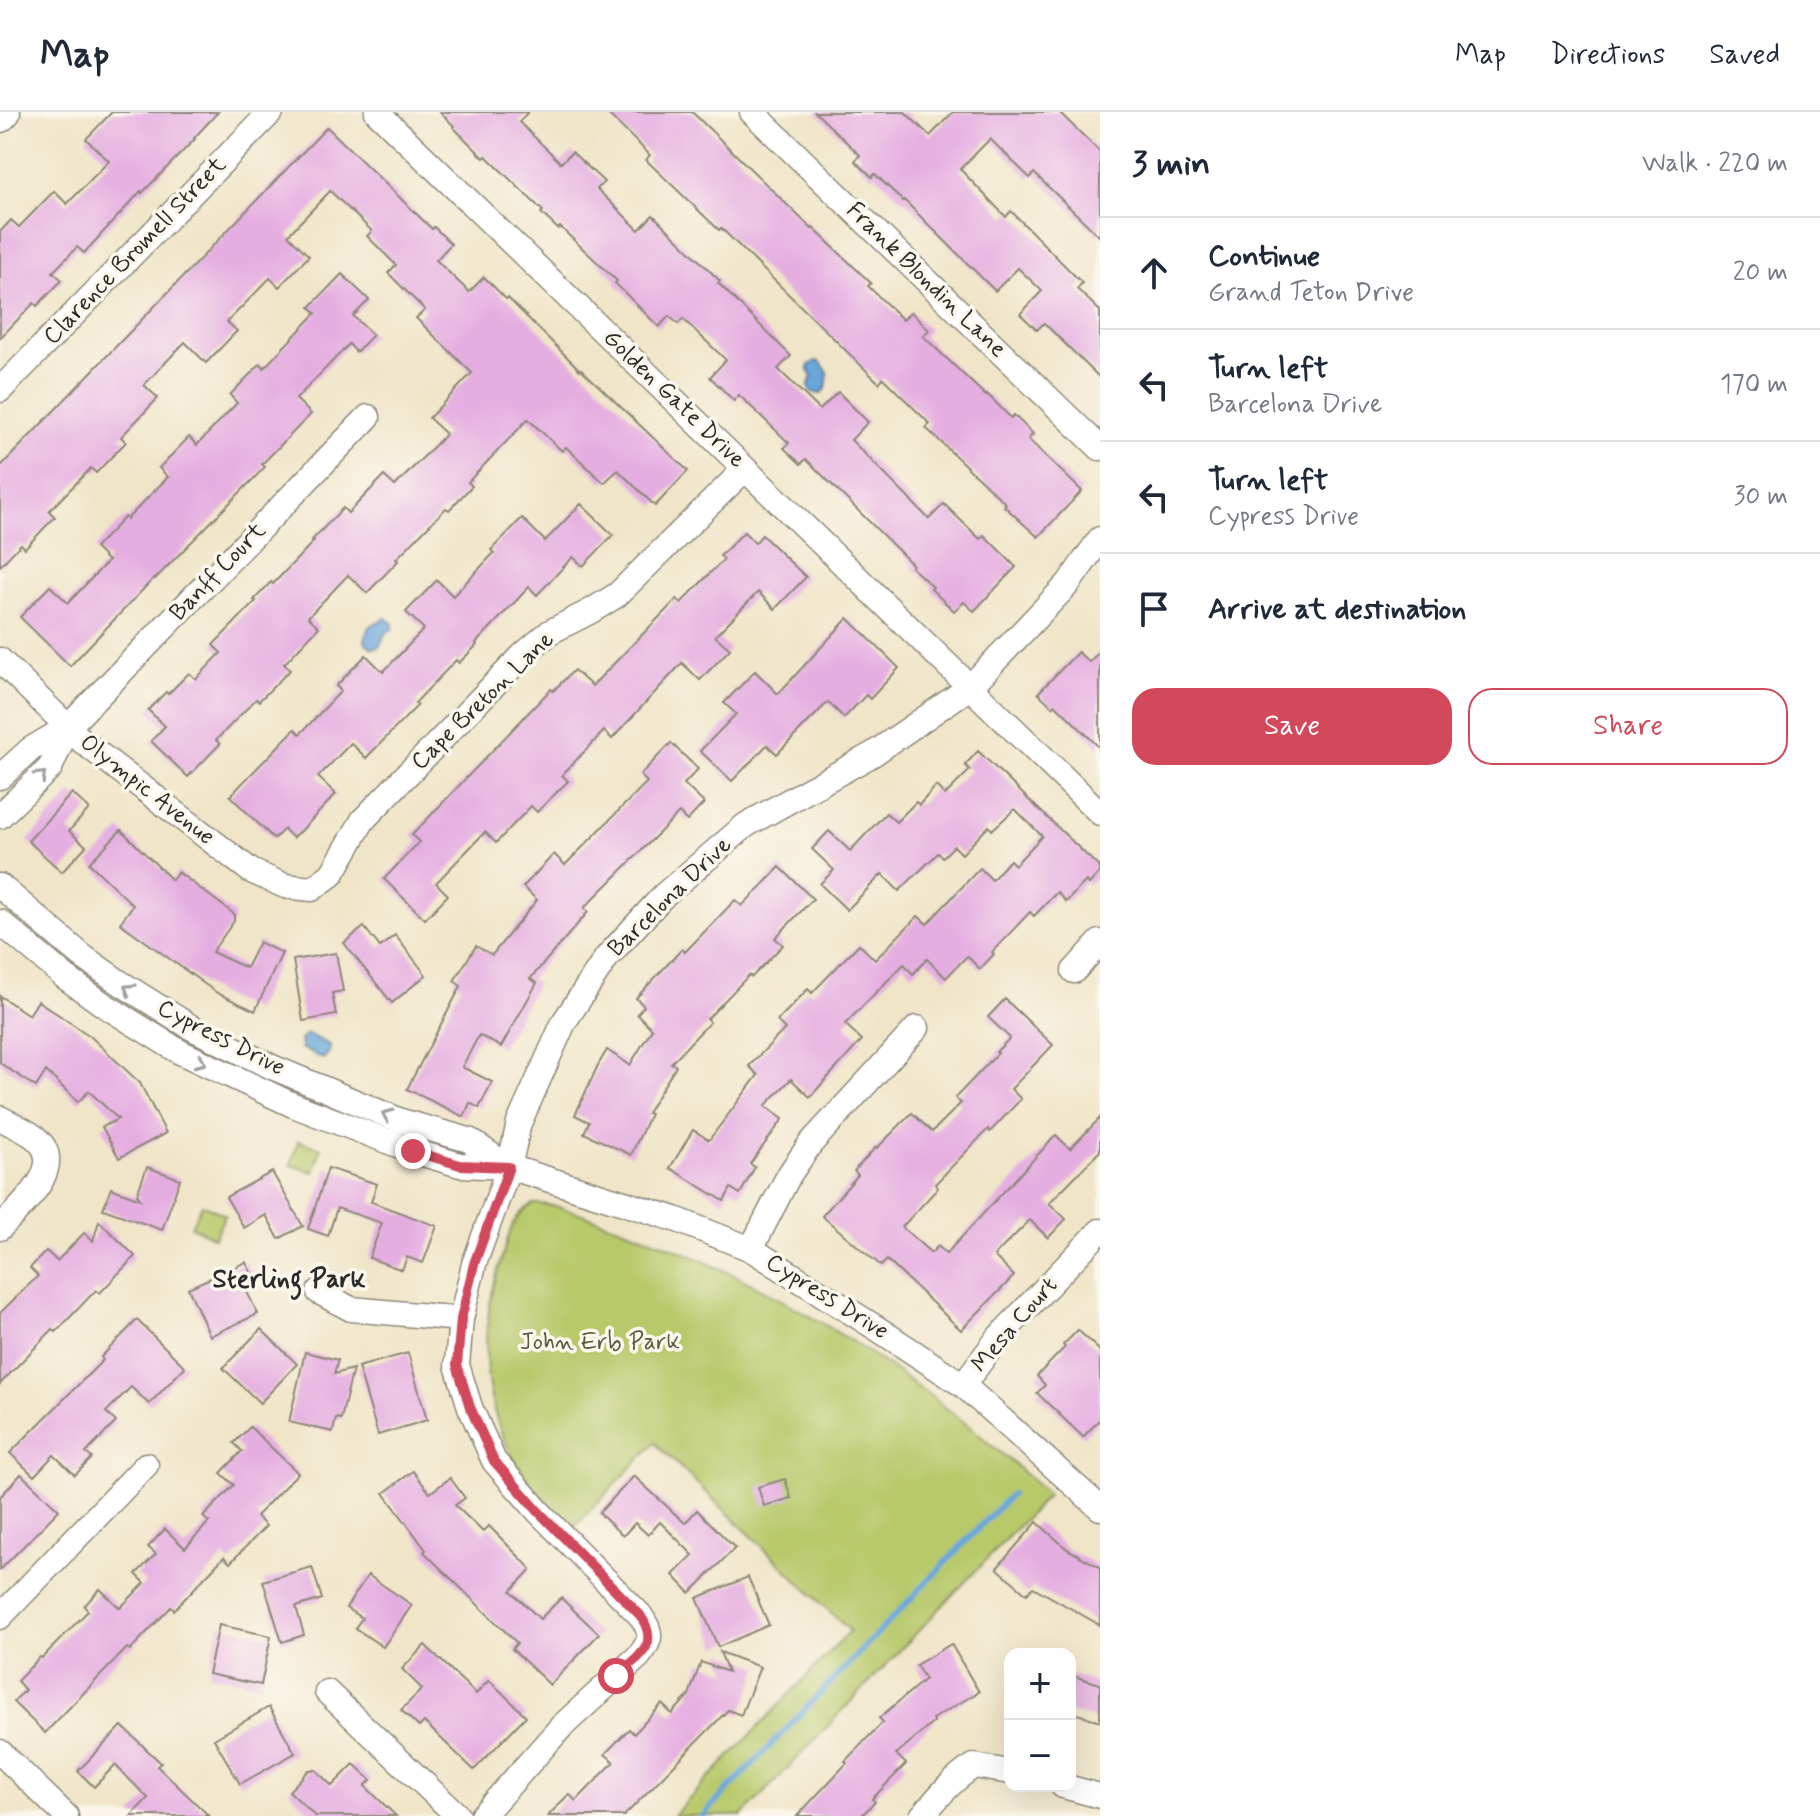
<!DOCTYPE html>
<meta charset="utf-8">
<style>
:root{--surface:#fff;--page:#f6f6f7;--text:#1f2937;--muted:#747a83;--line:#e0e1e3;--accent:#d1495b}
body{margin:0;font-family:Mynerve,sans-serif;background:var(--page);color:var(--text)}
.controls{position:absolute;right:24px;bottom:24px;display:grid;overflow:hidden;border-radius:16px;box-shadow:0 8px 32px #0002}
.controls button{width:72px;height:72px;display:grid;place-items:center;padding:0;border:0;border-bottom:2px solid var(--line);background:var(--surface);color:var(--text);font:40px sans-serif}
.stop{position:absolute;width:24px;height:24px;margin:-18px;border:6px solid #d1495b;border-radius:50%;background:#fff}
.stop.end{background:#d1495b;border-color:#fff;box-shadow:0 2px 8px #0008}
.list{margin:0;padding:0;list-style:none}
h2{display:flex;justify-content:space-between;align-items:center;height:104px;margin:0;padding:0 32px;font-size:34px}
h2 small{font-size:26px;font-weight:400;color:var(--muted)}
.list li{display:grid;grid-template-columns:52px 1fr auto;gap:24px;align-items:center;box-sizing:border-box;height:112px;padding:0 32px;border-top:2px solid var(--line)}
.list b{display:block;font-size:30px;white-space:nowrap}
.list p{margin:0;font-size:26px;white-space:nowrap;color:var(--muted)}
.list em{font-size:26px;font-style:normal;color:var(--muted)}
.actions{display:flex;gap:16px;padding:24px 32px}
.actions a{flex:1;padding:18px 0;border:2px solid var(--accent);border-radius:24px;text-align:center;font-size:28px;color:var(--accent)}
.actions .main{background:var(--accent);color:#fff}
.icon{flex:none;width:44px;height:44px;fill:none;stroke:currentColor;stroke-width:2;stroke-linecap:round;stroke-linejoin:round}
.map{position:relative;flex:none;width:1100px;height:1704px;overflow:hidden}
header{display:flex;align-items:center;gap:48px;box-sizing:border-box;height:112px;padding:0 40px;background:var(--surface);border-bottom:2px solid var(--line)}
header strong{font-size:38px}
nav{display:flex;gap:44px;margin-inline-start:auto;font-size:28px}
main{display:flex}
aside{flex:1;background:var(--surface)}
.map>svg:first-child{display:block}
</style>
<header>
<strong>Map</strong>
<nav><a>Map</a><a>Directions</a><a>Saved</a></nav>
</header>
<main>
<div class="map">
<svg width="1100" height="1704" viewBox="0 0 1100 1704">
<rect width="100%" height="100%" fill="#fbf7ec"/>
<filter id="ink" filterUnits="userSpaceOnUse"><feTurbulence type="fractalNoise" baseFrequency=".0125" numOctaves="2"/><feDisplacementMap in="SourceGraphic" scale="16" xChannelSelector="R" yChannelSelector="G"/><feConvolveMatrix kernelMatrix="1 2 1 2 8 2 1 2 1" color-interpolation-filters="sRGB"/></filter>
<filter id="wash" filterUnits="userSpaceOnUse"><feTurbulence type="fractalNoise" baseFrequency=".006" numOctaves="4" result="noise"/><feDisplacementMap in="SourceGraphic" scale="32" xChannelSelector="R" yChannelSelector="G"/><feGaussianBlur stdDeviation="1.8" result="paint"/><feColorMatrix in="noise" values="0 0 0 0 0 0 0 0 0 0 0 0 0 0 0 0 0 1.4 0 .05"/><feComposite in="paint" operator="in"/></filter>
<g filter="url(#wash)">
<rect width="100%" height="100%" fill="#f0e5c8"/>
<g fill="#b8c96b" stroke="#727a4b" stroke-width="2">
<polygon points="298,1029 321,1036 314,1060 291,1053"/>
<polygon points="202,1092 225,1103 214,1126 191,1114"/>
<path d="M534 1092C558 1091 592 1106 616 1114 780 1171 922 1265 1048 1383L742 1704H673L850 1519 655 1331 573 1416C556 1399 537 1382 523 1362 480 1297 477 1220 501 1149 508 1128 511 1102 534 1092Z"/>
</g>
<g fill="#69a7db" stroke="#4a6983" stroke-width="2">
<path d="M816 249H820L828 261 826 277 820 282C806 280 808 274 812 264L809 259V253Z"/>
<path d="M386 506 393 512V516L385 522 379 535 372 536 365 530C367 510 371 514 386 506Z"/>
<path d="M307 922 330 933C328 945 331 938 323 947L301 936 300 928Z"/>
</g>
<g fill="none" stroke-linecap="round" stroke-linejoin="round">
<polyline stroke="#69a7db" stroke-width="6" points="703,1704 1011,1382"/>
</g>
<g id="blocks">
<g fill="#e5aee1">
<polygon points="112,0 218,0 194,26 195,27 142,81 141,79 84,141 77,135 53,160 62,168 37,194 34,191 0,226 0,120 11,108 19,115 54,79 67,92 109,49 86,27"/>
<polygon points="440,0 528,0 519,10 561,51 572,40 604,70 597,77 639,118 653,103 720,169 718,171 791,244 778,257 820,298 838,280 868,310 851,328 929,407 944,392 980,427 984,423 1016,455 974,499 964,490 954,499 931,477 933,475 911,455 913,453 806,347 801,352 784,336 789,331 739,283 734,289 710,265 726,248 683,207 678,212 669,204 659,215 615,171 617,169 560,115 558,117 541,101 543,99 486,44 484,46 453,15 454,14"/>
<polygon points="606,0 692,0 812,117 813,116 871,171 868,174 903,208 911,200 929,218 923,224 986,284 987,282 1011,306 1014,303 1033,322 1028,327 1082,379 1038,425 1004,394 1006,392 926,316 930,312 883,266 879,271 721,116 719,118 646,48 650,43"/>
<polygon points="815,0 905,0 930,24 953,0 1059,0 1100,40 1100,125 1034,61 1030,66 990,27 960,57 1006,105 1011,99 1082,171 1077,177 1100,199 1100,266 1044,211 1037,218 1020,202 1042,179 1018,156 995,179 904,88 903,89 875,62 872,65 855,49 860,43"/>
<polygon points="327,15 432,117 434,115 451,132 436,148 469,180 484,165 506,187 508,186 580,258 581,257 688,359 655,394 618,358 604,371 566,335 562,339 528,307 468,370 472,374 449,398 446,396 396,447 398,449 367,481 348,463 308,505 319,515 284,552 290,558 259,589 256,587 216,628 220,632 188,665 151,629 165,614 148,598 166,580 168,582 189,561 196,567 221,541 213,533 256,489 254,488 271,470 273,472 314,429 312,428 343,396 348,401 384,364 395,374 446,322 429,306 472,261 416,206 425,198 388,161 396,153 367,124 372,119 330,79 288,123 309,144 279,175 270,166 227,210 237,219 206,251 185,230 144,273 158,286 121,325 126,330 96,361 91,356 49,399 55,405 25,436 21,432 0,454 0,355"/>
<polygon points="342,162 369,188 353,204 373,223 356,240 349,232 296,287 311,302 262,352 265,355 155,467 154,466 70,554 20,505 50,474 68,491 108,449 95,436 125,405 127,407 168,365 159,356 189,325 197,333 237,291 230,283 260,252 264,256 316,201 310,195"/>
<polygon points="581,392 613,423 583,454 573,445 537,483 529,475 476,531 477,533 459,551 456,548 415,591 418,593 366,646 351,631 318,665 336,682 299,721 298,720 293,726 284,717 274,727 230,684 295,617 300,622 341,579 336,574 366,543 383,560 424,517 406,500 437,468 453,484 494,441 491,438 522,406 545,429"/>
<polygon points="744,420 755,431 762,423 806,465 775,497 758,480 715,524 730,537 700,568 682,551 612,627 604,619 562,663 568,669 537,700 531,694 496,731 485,720 436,771 448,783 425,807 384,767 419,730 412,723 551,577 553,579 574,558 592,574 677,487 681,491 724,447 720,444"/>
<polygon points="848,506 899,556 870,587 866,583 844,606 828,590 777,642 767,633 732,669 700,639 736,602 724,591 755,559 778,582"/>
<polygon points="1100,539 1100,636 1055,592 1053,595 1038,581 1078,540 1089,550"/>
<polygon points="671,631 698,657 684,672 704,691 687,709 679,701 584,796 588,800 530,867 537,871 501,935 479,923 462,955 492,970 479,996 470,991 464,1005 407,977 461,874 454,869 476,834 492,843 537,788 523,775 554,742 565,753 647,670 640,663"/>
<polygon points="978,639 1100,756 1100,760 1089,772 1086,769 1066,790 1057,780 1034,804 1030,800 992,840 994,842 980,857 967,844 946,866 927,847 913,862 904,852 845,912 862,928 810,985 791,967 765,994 783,1007 750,1052 755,1055 740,1082 731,1076 724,1089 670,1056 693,1018 709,1028 758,963 749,954 785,917 777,909 808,877 812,881 859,832 875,848 918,804 927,812 980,756 992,768 1010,748 1015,753 1042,724 1015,697 992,718 989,714 962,742 954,734 943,745 938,741 899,779 882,762 847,798 820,772 834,758 812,737 829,719 850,739 886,701 896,710 916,690 919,693 936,674 945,683 970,658 965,653"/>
<polygon points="72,681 89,697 69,719 86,734 62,760 28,729"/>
<polygon points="121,718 172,768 178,760 234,802 234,809 212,840 246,856 259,830 282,841 255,899 217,881 120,811 133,793 89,751"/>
<polygon points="780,755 813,787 775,826 783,833 752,865 749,863 707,907 710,910 671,951 676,954 647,1001 650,1002 631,1043 584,1021 589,1010 575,1003 598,953 607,938 630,953 652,917 637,902 644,894 636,886 682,837 685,840 735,788 742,794"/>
<polygon points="364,815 380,835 395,823 426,863 392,891 344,831"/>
<polygon points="336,841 343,879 332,881 336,903 303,909 293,848"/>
<polygon points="0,884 29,903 38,889 90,924 140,971 166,1021 119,1046 102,1015 118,1007 89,979 78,990 46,959 36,975 0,951"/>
<polygon points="1005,887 1053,933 1011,977 1021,987 990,1020 988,1017 935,1072 938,1076 902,1115 931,1141 938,1134 946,1142 1056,1023 1070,1037 1100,1006 1100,1039 1049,1091 1066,1107 1048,1126 1030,1108 994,1144 1014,1164 961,1218 887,1148 881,1154 822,1104 858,1063 854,1059 876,1035 877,1036 912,1001 932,1020 961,991 955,986 998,941 996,940 1010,926 988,905"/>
<polygon points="147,1055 180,1067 162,1118 103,1097 111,1076 140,1087 137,1082"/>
<polygon points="328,1056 377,1072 371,1090 437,1114 423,1151 407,1145 402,1158 369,1146 382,1111 337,1096 328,1124 308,1117"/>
<polygon points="272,1060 303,1114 279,1127 266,1103 244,1116 226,1085"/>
<polygon points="99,1109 135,1144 100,1181 96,1178 56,1220 53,1217 0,1272 0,1201 38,1164 30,1156 46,1139 57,1149 84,1121 93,1129"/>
<polygon points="246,1150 256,1171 245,1176 258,1202 210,1224 188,1176"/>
<polygon points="137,1208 185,1255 149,1292 131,1275 106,1300 116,1310 86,1341 92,1346 75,1363 54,1343 34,1364 10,1341 103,1248 101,1245"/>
<polygon points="261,1217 297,1252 260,1291 223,1256"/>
<polygon points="1078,1218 1100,1239 1100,1307 1083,1325 1037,1281 1045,1273 1037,1264 1065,1235 1063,1233"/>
<polygon points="305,1240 338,1248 334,1262 353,1257 341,1307 336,1306 333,1320 289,1310"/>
<polygon points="408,1241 427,1308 378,1323 358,1255"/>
<polygon points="250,1315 298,1361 256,1404 266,1414 230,1451 224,1445 174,1498 171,1495 130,1538 127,1536 45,1621 13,1590 25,1578 17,1569 40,1545 42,1546 88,1499 84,1494 100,1477 120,1496 145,1471 136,1462 156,1442 148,1435 165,1417 185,1436 209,1410 203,1405 234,1373 221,1361 242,1339 234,1331"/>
<polygon points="413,1359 430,1381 450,1366 465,1386 455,1393 483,1420 489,1414 531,1457 511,1479 540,1507 561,1486 599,1522 550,1573 512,1537 517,1531 424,1440 426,1438 384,1381"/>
<polygon points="21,1362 59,1398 0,1458 0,1385"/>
<polygon points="634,1364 685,1411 697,1398 735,1436 690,1481 673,1463 693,1443 660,1410 648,1423 635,1411 623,1424 599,1401"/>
<polygon points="785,1367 791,1386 764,1394 758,1375"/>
<polygon points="1037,1410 1067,1437 1100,1455 1100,1513 1033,1475 1027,1482 997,1456"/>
<polygon points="312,1455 322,1487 296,1495 304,1523 282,1530 263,1469"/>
<polygon points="368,1463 412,1493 383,1535 355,1516 362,1506 346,1496"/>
<polygon points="748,1465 769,1513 718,1535 697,1486"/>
<polygon points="219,1513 271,1524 261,1573 208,1562"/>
<polygon points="951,1532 979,1580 932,1607 934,1610 896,1642 906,1652 872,1687 875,1690 861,1704 797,1704 847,1651 845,1649 883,1610 879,1606 925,1567 916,1553"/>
<polygon points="425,1533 476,1582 489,1568 526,1604 474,1658 424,1610 419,1615 401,1598 422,1577 402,1557"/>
<polygon points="720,1540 760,1555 741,1603 728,1598 624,1704 548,1704 569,1682 576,1689 614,1650 605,1642 629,1617 634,1622 662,1592 672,1602 689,1583 701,1550 728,1560"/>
<polygon points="1070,1563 1100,1572 1100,1609 1070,1600"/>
<polygon points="269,1595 295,1641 240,1672 214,1627"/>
<polygon points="122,1614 161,1651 157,1654 209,1704 131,1704 148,1686 115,1653 94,1675 78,1659"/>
<polygon points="354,1652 371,1668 365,1674 396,1704 315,1704 289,1679 309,1658 316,1658 332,1674"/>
</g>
</g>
</g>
<g filter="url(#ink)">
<use href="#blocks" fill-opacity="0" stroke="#8e887a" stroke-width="2"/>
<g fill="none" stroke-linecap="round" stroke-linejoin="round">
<defs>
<g id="minor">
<polyline points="377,0 1100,701"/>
<polyline points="752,0 1100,336"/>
<polyline points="0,278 271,0"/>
<polyline points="0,548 82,629 251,759 285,774 312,777 332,762 363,708 523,543 550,520 591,499 617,483 745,357"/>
<polyline points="0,665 31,637 68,615 368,305"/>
<polyline points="0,704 50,656 68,615"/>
<polyline points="0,774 82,844 119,870 194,917 272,955 401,1009 469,1028 507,1054"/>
<polyline points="0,810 65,865 104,893 180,940 293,993 413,1039 460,1053 509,1055 675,1107 751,1137 881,1219 963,1273 1100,1396"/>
<polyline points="1074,859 1100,830"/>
<path d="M0 1006C11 1012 23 1017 33 1024 72 1052 20 1095 0 1116"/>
<polyline points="751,1137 789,1063 811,1031 917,916"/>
<polyline points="319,1180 351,1197 461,1207"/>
<polyline points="963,1273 999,1225 1100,1119"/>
<polyline points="0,1505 146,1353"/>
<polyline points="327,1580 458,1704"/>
<polyline points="0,1640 66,1704"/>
<polyline points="1063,1674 1100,1684"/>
<path d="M482 1704 562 1614 639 1544C653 1527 652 1520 640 1503L538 1399 494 1349 470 1295 457 1253 461 1207 474 1152 509 1055 519 1011 564 910 607 845 664 783 746 713 873 642 970 575 1068 472 1100 427"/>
<path d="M922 1704C938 1685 953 1667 974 1654L1010 1660"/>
</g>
<polyline id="major" points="0,4 4,0"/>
</defs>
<use href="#minor" stroke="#8e887a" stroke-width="27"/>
<use href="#major" stroke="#8e887a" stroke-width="35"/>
<use href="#minor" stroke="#fff" stroke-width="24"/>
<use href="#major" stroke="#fff" stroke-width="32"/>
</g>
<defs><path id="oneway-chevron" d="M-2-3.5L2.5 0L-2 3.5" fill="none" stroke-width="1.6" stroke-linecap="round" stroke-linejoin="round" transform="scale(2)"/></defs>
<g stroke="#a0a0a0">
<use href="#oneway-chevron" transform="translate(41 664) rotate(-45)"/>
<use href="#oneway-chevron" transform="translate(129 877) rotate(-148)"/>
<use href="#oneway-chevron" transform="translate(201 950) rotate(25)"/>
<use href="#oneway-chevron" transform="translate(387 1003) rotate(-157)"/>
</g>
</g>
<g fill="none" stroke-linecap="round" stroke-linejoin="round" filter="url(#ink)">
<path stroke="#d1495b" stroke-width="10" d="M413 1039 460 1053 509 1055 474 1152 461 1207 457 1253 470 1295 494 1349 538 1399 640 1503C661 1534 639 1544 616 1564"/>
</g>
<g text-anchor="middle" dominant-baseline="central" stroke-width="7" stroke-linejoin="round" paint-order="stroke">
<g font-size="24" fill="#2b2b2b" stroke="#fbf7ec">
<text transform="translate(135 139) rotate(-46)">Clarence Bromell Street</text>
<text transform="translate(926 168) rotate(44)">Frank Blondin Lane</text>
<text transform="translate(674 287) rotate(44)">Golden Gate Drive</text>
<text transform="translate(218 460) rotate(-46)">Banff Court</text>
<text transform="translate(483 589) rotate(-44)">Cape Breton Lane</text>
<text transform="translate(147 678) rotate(38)">Olympic Avenue</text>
<text transform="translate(670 785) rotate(-44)">Barcelona Drive</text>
<text transform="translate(221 926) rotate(27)">Cypress Drive</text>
<text transform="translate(827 1185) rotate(32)">Cypress Drive</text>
<text transform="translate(1015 1213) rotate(-49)">Mesa Court</text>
</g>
<g font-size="24" fill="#555a3e" stroke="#fbf7ec">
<text x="600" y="1230">John Erb Park</text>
</g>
<g font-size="26" font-weight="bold" fill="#2b2b2b" stroke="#fbf7ec">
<text x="289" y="1168">Sterling Park</text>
</g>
</g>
</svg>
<div class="controls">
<button>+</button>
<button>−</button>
</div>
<div class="stop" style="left:616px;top:1564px"></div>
<div class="stop end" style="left:413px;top:1039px"></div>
</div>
<aside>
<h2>3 min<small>Walk · 220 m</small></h2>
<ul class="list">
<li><svg class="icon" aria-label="ahead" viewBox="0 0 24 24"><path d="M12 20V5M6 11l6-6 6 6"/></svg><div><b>Continue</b><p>Grand Teton Drive</p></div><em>20 m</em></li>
<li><svg class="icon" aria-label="left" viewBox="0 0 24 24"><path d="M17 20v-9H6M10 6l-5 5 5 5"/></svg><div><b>Turn left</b><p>Barcelona Drive</p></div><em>170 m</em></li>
<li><svg class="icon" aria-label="left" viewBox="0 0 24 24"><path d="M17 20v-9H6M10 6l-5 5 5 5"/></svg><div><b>Turn left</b><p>Cypress Drive</p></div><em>30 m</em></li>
<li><svg class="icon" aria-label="arrive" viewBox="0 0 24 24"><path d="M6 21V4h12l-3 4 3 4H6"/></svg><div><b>Arrive at destination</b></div></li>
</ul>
<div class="actions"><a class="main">Save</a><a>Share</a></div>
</aside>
</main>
